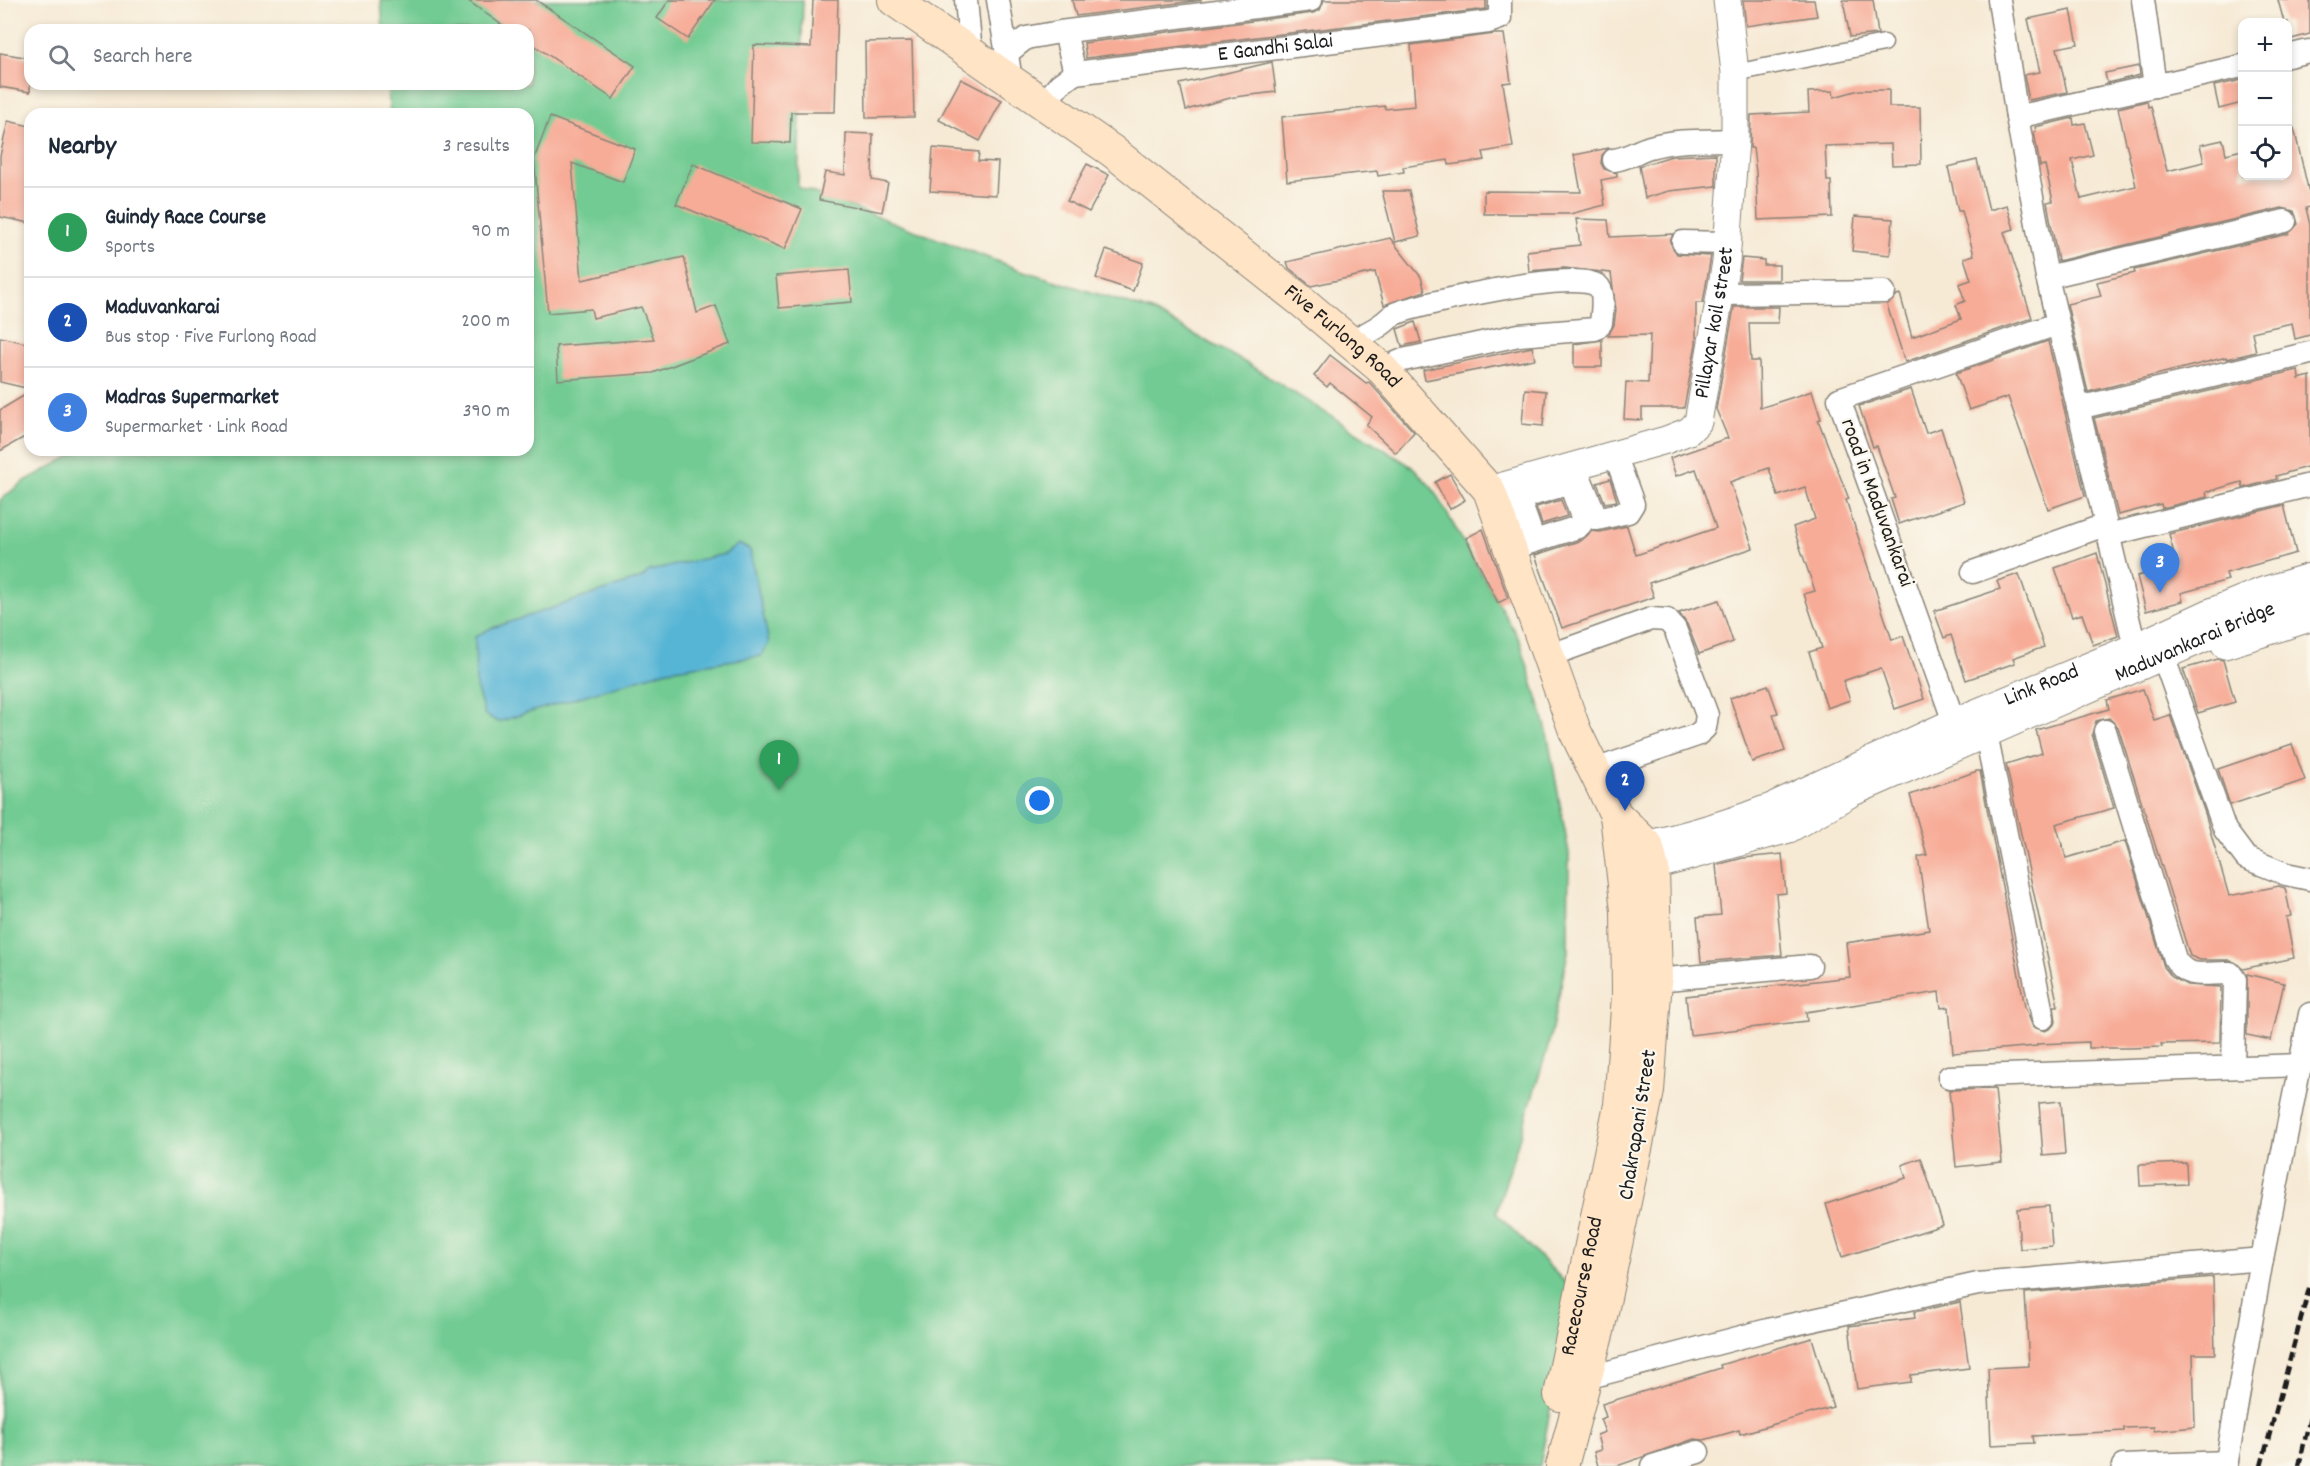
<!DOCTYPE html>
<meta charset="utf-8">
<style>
:root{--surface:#fff;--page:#f2f2f3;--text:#1f2937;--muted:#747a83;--line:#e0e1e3;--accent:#111827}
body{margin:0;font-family:Dekko,sans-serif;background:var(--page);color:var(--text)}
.controls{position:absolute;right:18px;top:18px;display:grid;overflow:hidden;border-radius:12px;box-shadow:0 3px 9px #0003}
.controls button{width:54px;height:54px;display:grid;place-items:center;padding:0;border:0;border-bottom:2px solid var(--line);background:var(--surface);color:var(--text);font:30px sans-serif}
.you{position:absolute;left:1040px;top:801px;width:21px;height:21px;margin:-15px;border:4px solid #fff;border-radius:50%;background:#1a73e8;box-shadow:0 0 0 9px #1a73e833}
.badge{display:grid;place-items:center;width:39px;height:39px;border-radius:50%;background:var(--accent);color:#fff;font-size:20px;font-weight:700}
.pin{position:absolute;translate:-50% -50px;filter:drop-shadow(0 2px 3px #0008)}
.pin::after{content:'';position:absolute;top:32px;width:21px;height:18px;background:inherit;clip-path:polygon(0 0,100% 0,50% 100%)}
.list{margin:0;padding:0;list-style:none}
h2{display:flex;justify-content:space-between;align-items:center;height:78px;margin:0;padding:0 24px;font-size:26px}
h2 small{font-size:20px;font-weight:400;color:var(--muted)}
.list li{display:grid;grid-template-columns:39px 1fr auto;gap:18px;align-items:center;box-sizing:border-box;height:90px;padding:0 24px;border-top:2px solid var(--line)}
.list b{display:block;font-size:22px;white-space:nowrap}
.list p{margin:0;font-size:20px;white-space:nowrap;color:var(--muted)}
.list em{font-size:20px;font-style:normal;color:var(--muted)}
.icon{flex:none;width:33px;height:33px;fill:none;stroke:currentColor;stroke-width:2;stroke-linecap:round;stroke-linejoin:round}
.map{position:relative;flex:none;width:2310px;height:1466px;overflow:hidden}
.search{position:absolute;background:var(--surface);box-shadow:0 3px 9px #0003;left:24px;top:24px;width:510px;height:66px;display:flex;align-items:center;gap:15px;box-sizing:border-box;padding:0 21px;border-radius:18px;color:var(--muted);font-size:22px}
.panel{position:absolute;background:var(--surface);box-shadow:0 3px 9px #0003;left:24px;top:108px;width:510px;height:348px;border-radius:18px}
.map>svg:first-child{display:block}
</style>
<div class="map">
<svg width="2310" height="1466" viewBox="0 0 2310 1466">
<rect width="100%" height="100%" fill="#fbf7ec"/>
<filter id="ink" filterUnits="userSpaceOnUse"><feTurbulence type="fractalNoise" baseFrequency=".0167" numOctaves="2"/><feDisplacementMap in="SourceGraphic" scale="12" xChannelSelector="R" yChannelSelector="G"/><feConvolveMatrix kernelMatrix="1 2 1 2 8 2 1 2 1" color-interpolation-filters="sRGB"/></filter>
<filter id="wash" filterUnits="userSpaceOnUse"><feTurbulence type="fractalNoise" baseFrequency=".008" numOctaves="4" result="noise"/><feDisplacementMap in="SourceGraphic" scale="24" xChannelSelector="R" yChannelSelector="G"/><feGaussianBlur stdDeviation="1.35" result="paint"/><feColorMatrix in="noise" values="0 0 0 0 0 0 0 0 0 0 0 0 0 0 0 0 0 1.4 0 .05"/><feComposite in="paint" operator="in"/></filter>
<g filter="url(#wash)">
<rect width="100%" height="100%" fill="#f6ead5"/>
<polygon fill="#71cb92" stroke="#467457" stroke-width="1.5" points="381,0 803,0 798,187 1018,269 1152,311 1248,364 1414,468 1433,489 1520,641 1546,727 1569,853 1568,952 1548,1047 1496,1213 1572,1289 1540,1466 0,1466 0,500 25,481 82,450 528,450 528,114 390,114 387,84 528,84 528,30 383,30"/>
<polygon fill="#57b5d5" stroke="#3a6878" stroke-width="1.5" points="739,544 750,550 769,643 761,656 668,670 498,722 485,715 476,687 475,637 489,629 642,578 649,571 725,554"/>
<g id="blocks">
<g fill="#f7ac97">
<polygon points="467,0 536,0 635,66 613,99 528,41 528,30 509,30"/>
<polygon points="669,0 715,0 688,39 657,18"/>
<polygon points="813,0 838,0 835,112 791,112 790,143 751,142 754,45 811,47"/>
<polygon points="1072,0 1202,0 1076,16"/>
<polygon points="1324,0 1486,0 1486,9 1086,58 1084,43 1313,13 1320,10"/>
<polygon points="1743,0 1814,0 1817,16 1746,26"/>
<polygon points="1843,0 1873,0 1878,34 1850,37"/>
<polygon points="2278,0 2310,0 2310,34 2288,40 2288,22 2284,22"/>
<polygon points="2071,10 2078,44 2057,48 2067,92 2029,100 2024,75 2040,72 2028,19"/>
<polygon points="1495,34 1504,34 1511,82 1503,83 1513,147 1483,152 1485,160 1449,165 1448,160 1403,167 1404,172 1378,176 1377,171 1287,181 1282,117 1385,106 1385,109 1415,106 1411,45"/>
<polygon points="912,41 914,117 866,118 865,42"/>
<polygon points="0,53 30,58 30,92 0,87"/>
<polygon points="1272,62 1276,92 1234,97 1186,110 1180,84"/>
<polygon points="2139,66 2140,75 2107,83 2105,73"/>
<polygon points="961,79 1002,100 980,141 939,120"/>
<polygon points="2242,80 2242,103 2219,109 2214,86"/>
<polygon points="1859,90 1889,90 1889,107 1920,107 1921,164 1892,165 1891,144 1825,146 1827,181 1831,181 1832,217 1758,220 1756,172 1753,148 1750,148 1751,115 1809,112 1808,92 1833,91 1834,97"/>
<polygon points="2147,101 2148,107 2151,106 2167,171 2204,162 2200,145 2223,140 2226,154 2242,150 2242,176 2288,176 2288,129 2294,128 2310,197 2310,207 2306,208 2310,225 2310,335 2295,339 2292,323 2252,332 2256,352 2227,359 2227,357 2088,392 2067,304 2101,296 2097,282 2135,273 2134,270 2288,234 2298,224 2294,211 2282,208 2058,261 2047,202 2053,201 2045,165 2040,166 2034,132 2036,131 2035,127 2073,118 2074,125 2085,123 2093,155 2072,160 2081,199 2136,186 2118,108"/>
<polygon points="550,117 635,149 623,182 572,163 582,280 684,257 697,313 716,306 730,344 653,373 558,380 556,346 654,339 641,307 593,318 591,309 548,313 534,159"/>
<polygon points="8,121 30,126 30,223 0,217 0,156"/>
<polygon points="846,133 873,134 872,180 888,183 882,212 819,200 825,172 845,175"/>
<polygon points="933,148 979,152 978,161 998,162 996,195 930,191"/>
<polygon points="1609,148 1602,155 1601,163 1604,169 1617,173 1617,177 1601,180 1605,205 1570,214 1484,214 1484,191 1581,192 1574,155"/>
<polygon points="1716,154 1716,186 1669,191 1645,198 1639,166 1672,156"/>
<polygon points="1977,160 1989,210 2007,205 2014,229 2004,232 2032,318 1905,362 1887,305 1897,295 1900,294 1912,337 1961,319 1956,305 1965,301 1959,284 1971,280 1964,258 1974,255 1962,211 1958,211 1948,167"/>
<polygon points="693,164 802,209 785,249 676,204"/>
<polygon points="1087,164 1109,175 1089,212 1067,201"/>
<polygon points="1382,191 1409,191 1420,236 1395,242"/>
<polygon points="1855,216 1893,219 1890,255 1852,251"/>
<polygon points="1576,219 1608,220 1610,237 1673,234 1670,242 1677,254 1711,256 1703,303 1696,303 1696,344 1684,408 1642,408 1642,420 1624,419 1626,382 1648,383 1650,335 1608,336 1614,325 1616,310 1611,273 1564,268 1529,271 1527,251 1580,245"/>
<polygon points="1390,238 1421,277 1425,291 1384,305 1375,272 1311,286 1289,268 1287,262"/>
<polygon points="1106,250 1143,263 1133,291 1096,278"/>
<polygon points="1742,258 1764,260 1764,265 1779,265 1779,280 1739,280"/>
<polygon points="849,270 852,302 779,308 776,276"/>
<polygon points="1734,307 1779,307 1778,323 1749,323 1751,361 1759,361 1760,408 1812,391 1821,419 1818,420 1849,499 1846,500 1892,640 1903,636 1924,699 1895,709 1881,668 1843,681 1850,700 1827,708 1809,652 1822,648 1804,594 1815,591 1793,527 1815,519 1805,487 1778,496 1769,468 1730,482 1753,548 1649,583 1654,597 1562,628 1535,555 1582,540 1592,531 1600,532 1627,526 1636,555 1716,528 1696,469 1676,476 1670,458 1728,438 1716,409"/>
<polygon points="1415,322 1421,342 1402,346 1397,329"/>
<polygon points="0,337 30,344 30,389 0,382"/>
<polygon points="1602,340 1602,367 1574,367 1574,344"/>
<polygon points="2048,341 2085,496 2048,509 2008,397 1969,410 1956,373"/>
<polygon points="1532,347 1535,359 1425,380 1423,370"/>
<polygon points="1330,355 1366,383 1369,382 1414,432 1396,453 1366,425 1372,417 1330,383 1327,387 1314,376"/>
<polygon points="2298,370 2299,379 2310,376 2310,466 2276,476 2277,479 2243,488 2242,482 2206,492 2207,497 2162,508 2161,504 2118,515 2094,418"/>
<polygon points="1525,389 1546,391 1543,426 1522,424"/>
<polygon points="1911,389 1926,433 1941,428 1964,502 1899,524 1891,499 1895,498 1877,446 1873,447 1859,406"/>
<polygon points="30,392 30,434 0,451 0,410"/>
<polygon points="1450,474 1465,500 1450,509 1435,482"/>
<polygon points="1610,479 1617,501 1605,503 1597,483"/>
<polygon points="1561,500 1567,516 1542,524 1536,507"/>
<polygon points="2284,505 2296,553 2226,573 2228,580 2181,593 2183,601 2146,611 2137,576 2177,566 2169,534"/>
<polygon points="1483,529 1508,598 1498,603 1466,538"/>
<polygon points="2097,553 2118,636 2093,645 2082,614 2072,617 2055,568"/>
<polygon points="2019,574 2044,647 2013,658 2015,663 1966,680 1951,635 1944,638 1934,611 2000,589 1997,581"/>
<polygon points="1719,600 1733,642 1699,654 1687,624 1679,613"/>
<polygon points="2218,659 2223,660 2235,702 2198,713 2183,669"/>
<polygon points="1768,685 1778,713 1773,714 1785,751 1752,762 1730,698"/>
<polygon points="2143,689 2154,720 2170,715 2205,813 2229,896 2279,886 2285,888 2291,916 2286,917 2294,958 2243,969 2231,960 2200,960 2190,956 2118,727 2109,718 2096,721 2092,734 2114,808 2056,824 2066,858 2125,841 2164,967 2172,977 2187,985 2221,987 2220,1043 2161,1044 2162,1047 2128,1048 2089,1048 2089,1042 2037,1044 2037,1046 1953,1053 1949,1007 1941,1008 1939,992 1806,1012 1807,1021 1690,1035 1686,996 1850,977 1846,943 1929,930 1918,857 1927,855 1910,795 1977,771 1980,771 2025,1007 2033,1027 2045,1031 2051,1028 2056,1022 2054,1006 2058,1006 2006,764 2042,753 2036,730 2109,709 2107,700"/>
<polygon points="2292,744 2305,780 2230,805 2218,769"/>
<polygon points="1782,854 1786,893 1776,894 1782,955 1701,962 1697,917 1721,915 1716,865 1743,858"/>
<polygon points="2247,974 2284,983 2271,1040 2247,1035"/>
<polygon points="1995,1089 2002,1162 1956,1167 1949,1090"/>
<polygon points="2061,1101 2065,1154 2043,1156 2039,1103"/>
<polygon points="1921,1158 1943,1225 1842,1257 1826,1204 1906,1178 1902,1165"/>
<polygon points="2186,1163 2187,1184 2140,1186 2139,1165"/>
<polygon points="2049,1206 2052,1246 2020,1249 2017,1209"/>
<polygon points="2213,1277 2215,1354 2193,1354 2195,1427 2154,1431 2154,1427 2124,1428 2124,1431 2033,1436 2034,1443 1991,1445 1988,1368 2029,1366 2025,1293"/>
<polygon points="1960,1302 1969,1368 1911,1375 1911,1382 1857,1389 1849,1326 1915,1318 1914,1312"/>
<polygon points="1812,1338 1833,1407 1740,1434 1739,1430 1704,1440 1694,1439 1617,1466 1598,1466 1594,1452 1601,1450 1597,1435 1605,1432 1600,1419 1606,1417 1602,1404 1721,1368 1720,1365"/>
</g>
</g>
</g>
<g filter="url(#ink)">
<use href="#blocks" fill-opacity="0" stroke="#898378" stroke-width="1.5"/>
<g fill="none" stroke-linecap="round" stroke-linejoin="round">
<defs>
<polyline id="pedestrian" points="1735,73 1884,43"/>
<g id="minor">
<polyline points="966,0 971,53"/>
<polyline points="998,0 1009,67"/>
<polyline points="1999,0 2017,117 2047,277 2135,647"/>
<polyline points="2143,0 2155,86"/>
<polyline points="1065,32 1075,73"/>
<polyline points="1006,54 1026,38 1060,32 1311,0"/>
<polyline points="2288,56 2309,51"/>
<path id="s1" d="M1045 102 1060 84 1075 73 1489 22 1500 18V0"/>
<polyline points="2017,117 2242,66"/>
<path d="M1614 160C1629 158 1636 151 1650 147 1676 139 1708 141 1735 140"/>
<polyline points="1683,242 1726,243"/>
<polyline points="2047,277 2285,221"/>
<polyline points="1720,294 1884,292"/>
<path d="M1350 342C1361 336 1373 331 1382 324 1387 321 1391 315 1397 313 1424 303 1581 267 1599 287 1605 295 1602 314 1601 323L1595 329 1519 335 1403 360 1382 369"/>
<polyline points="2078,408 2310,353"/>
<polyline points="1575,466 1597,519 1628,512 1633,504 1615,454"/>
<polyline points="1519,499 1534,541"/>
<polyline points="1495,506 1570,483"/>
<polyline points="2108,535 2310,485"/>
<polyline points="1510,549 1578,527 1581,524 1582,517 1574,495"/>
<polyline points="1973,572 2105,525"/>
<polyline points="1548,656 1651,619 1667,620 1675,629 1707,715 1705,728 1697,735 1592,771"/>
<polyline points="2167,667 2225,830 2246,858 2286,874 2310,879"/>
<polyline points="1954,722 1839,399 2057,324"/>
<path d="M2105 731 2175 959C2188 981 2207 972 2230 973L2235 980 2233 1066"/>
<polyline points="1988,744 2043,1018"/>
<polyline points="1656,980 1810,966"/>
<polyline points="1949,1077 2302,1065"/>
<polyline points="1574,1379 1586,1378 1768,1330 1978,1284 2262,1259"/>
<polyline points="1653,1466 1698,1452"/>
<polyline points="2123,1466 2227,1462"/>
<polyline points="2226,1466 2262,1259 2310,1014"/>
</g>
<g id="tertiary">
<path id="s2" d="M1489 490 1666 440 1689 431 1698 422 1726 262 1735 140V73L1727 0"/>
<polyline points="2225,645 2310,618"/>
<path id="s3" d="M1777 804 1954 722 2135 647 2211 612 2263 591 2310 577"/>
<path d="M1626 848C1665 842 1706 830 1744 817 1761 811 1776 804 1793 801"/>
<path id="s4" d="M1632 872 1789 829 1851 793 2264 612 2310 597"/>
</g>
<g id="secondary">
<path id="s5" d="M894 0 1112 151 1305 304 1382 369 1489 490 1575 731 1616 815 1647 845 1653 869 1656 980 1648 1091 1598 1331 1562 1466"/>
<path id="s6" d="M1560 1395 1620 1105 1628 995 1627 911 1616 815"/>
</g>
</defs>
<use href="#pedestrian" stroke="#898378" stroke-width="19"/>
<use href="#minor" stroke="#898378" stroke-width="25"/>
<use href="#tertiary" stroke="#898378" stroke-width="29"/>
<use href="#secondary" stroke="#898378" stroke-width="34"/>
<use href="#pedestrian" stroke="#fff" stroke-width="16"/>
<use href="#minor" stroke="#fff" stroke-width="22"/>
<use href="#tertiary" stroke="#fff" stroke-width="27"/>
<use href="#secondary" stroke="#ffe4c6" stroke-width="32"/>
<g stroke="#1c1c1c" stroke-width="4.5" stroke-dasharray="9 4.5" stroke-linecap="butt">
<polyline points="2261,1466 2310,1285"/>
<polyline points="2299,1466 2310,1417"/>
</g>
</g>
</g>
<g text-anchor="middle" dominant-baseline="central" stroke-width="4.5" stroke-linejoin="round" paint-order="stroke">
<g font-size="22" fill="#1c1c1c" stroke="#fbf7ec">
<text stroke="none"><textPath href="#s1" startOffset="244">E Gandhi Salai</textPath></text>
<text stroke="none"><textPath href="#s2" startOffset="322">Pillayar koil street</textPath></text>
<text stroke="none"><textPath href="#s5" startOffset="561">Five Furlong Road</textPath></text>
<text transform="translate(1876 503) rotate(70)">road in Maduvankarai</text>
<text stroke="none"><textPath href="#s4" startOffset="610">Maduvankarai Bridge</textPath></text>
<text stroke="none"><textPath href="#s3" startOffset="290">Link Road</textPath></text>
<text transform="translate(1639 1125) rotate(-81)">Chakrapani Street</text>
<text stroke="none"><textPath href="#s6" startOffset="111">Racecourse Road</textPath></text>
</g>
</g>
</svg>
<div class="controls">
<button>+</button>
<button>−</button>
<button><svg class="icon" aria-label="locate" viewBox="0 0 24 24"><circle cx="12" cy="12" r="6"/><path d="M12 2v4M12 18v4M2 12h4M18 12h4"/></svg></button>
</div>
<div class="you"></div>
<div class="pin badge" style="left:779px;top:790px;background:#2e9e5b">1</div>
<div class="pin badge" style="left:1625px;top:811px;background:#1a4fb4">2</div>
<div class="pin badge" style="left:2160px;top:593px;background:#3f7fe0">3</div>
<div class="search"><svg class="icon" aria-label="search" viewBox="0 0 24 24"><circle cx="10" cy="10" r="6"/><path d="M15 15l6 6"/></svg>Search here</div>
<section class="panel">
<h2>Nearby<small>3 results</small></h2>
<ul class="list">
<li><span class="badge" style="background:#2e9e5b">1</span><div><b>Guindy Race Course</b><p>Sports</p></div><em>90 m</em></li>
<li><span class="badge" style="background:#1a4fb4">2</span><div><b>Maduvankarai</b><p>Bus stop · Five Furlong Road</p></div><em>200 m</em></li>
<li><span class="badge" style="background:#3f7fe0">3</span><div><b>Madras Supermarket</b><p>Supermarket · Link Road</p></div><em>390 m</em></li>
</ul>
</section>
</div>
